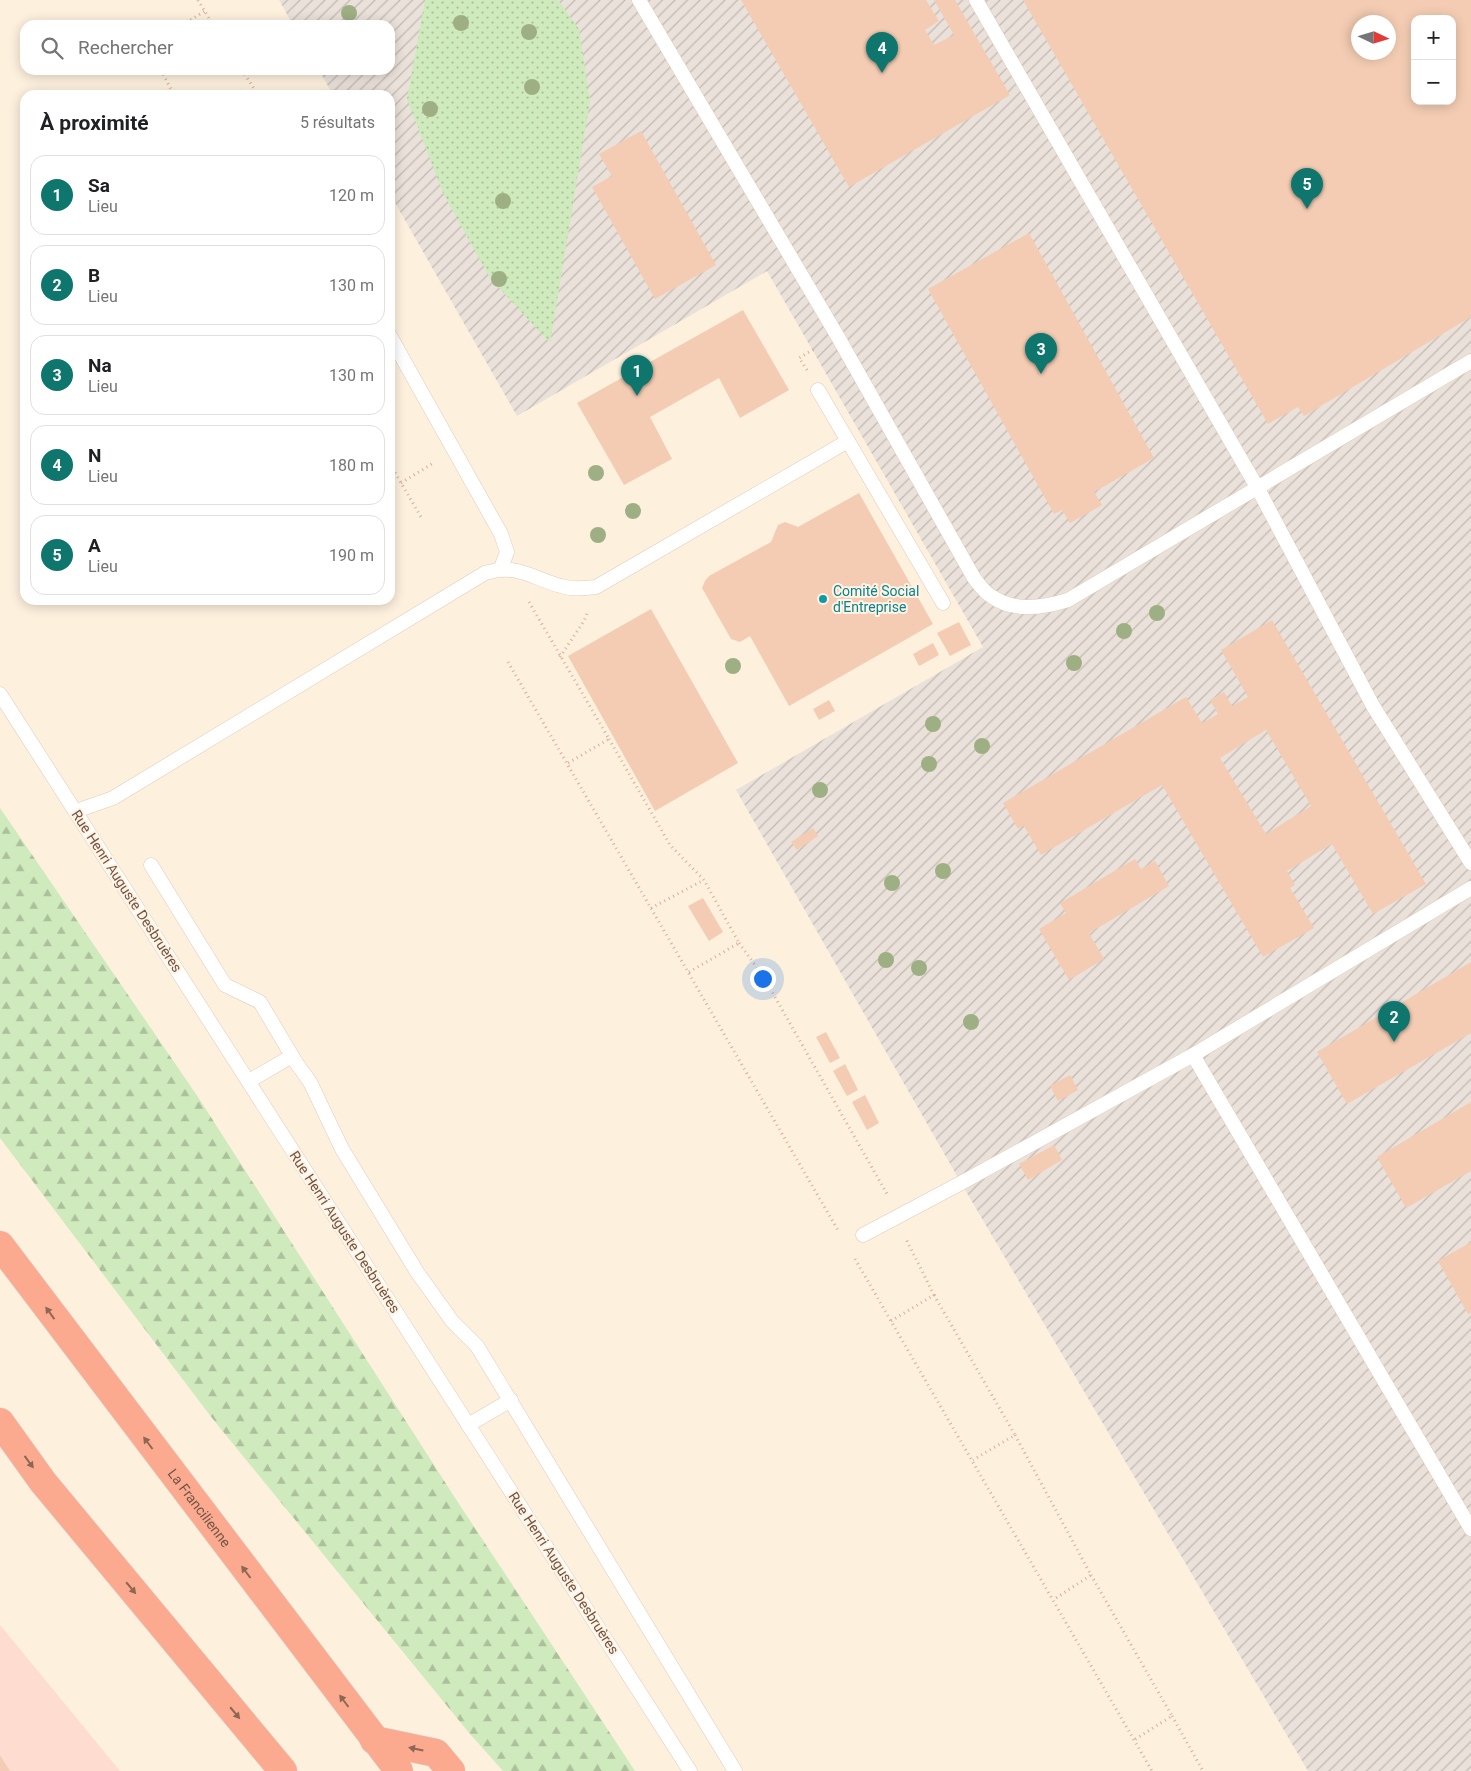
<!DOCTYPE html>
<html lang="fr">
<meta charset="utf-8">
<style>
:root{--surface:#fff;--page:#f6f6f6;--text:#202124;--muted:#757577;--line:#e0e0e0;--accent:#0f766e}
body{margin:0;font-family:Roboto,sans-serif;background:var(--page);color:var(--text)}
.controls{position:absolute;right:15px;top:15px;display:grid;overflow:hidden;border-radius:10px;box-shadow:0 2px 12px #0003}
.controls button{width:45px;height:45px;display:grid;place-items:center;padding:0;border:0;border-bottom:1px solid var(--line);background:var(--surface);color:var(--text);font:25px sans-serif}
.compass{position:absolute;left:1351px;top:15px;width:45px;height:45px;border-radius:50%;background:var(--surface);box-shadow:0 2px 12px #0003;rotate:94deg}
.you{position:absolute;left:762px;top:978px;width:18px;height:18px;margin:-12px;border:4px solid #fff;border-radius:50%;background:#1a73e8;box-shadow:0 0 0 8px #1a73e833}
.badge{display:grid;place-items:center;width:32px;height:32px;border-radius:50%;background:var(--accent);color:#fff;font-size:16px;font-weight:700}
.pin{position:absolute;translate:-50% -41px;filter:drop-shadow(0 1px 2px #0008)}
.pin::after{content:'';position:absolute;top:26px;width:18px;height:15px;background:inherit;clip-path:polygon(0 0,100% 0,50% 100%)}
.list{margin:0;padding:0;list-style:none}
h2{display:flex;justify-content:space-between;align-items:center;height:65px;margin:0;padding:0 20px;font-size:21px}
h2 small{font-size:16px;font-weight:400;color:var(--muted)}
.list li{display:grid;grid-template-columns:32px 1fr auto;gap:15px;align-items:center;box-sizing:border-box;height:80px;margin:0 10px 10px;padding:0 10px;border:1px solid var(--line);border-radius:15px}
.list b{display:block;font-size:19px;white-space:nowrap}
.list p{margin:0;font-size:16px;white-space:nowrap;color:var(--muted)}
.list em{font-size:16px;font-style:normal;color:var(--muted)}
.icon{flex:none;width:28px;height:28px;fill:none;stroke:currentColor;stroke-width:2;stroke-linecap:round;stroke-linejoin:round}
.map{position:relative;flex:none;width:1471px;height:1771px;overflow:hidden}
.search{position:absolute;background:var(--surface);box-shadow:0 2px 12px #0003;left:20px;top:20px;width:375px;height:55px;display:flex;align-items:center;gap:12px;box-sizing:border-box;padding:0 18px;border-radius:15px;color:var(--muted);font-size:19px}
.panel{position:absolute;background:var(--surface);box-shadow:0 2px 12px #0003;left:20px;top:90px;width:375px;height:515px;border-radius:15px}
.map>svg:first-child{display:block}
</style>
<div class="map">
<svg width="1471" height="1771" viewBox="0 0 1471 1771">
<defs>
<pattern id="industrial-furrows" width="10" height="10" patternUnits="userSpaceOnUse" patternTransform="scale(1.25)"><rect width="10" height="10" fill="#eae1da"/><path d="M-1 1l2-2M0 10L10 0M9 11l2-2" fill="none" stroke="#c2b9b3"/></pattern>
<pattern id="forest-firs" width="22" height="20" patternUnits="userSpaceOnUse" patternTransform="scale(1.25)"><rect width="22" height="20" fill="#cfeabc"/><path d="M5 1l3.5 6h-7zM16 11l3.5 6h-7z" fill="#acc09b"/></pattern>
<pattern id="park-dots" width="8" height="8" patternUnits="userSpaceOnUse" patternTransform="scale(1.25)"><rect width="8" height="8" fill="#cfeabc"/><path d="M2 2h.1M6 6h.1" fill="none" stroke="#acc09b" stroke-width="1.8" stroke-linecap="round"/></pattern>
</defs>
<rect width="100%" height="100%" fill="#fdf0dd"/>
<polygon fill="#feddd0" points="0,1625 120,1771 0,1771"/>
<path fill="url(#industrial-furrows)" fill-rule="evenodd" d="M279 0H1471V1771H1308L961 1183 736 790 983 647 767 271 517 416 390 194V95H333L319 70H390V25H293ZM1415 19H1452V101H1415ZM1358 22H1388V52H1358Z"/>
<polygon fill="url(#forest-firs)" points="0,808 198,1097 459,1504 635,1771 503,1771 470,1734 212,1418 0,1138"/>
<polygon fill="url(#park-dots)" points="425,0 558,0 579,29 590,101 550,343 490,278 443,193 407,99"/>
<g fill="#f4ccb3" fill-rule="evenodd">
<polygon points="741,0 926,0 939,21 925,30 934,45 954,35 934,0 955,0 1010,95 849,187"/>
<path d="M1023 0H1471V317L1304 416 1298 407 1268 424ZM1415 19H1452V101H1415ZM1358 22H1388V52H1358Z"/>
<polygon points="641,131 716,265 655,299 592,187 612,176 599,154"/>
<polygon points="1029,233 1154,458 1094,492 1102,505 1070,523 1062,510 1054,514 928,289"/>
<polygon points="743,310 789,390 740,418 719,378 650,417 672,459 624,485 577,403"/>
<polygon points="859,493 933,624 789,706 750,636 740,642 731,639 702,588 705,581 709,576 771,542 778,525 785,522 798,527"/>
<polygon points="651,609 738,763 655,811 568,656"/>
<path d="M1272 620 1426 884 1373 914 1332 844 1287 871 1295 885 1290 888 1314 928 1263 957 1162 785 1041 855 1024 826 1018 829 1003 803 1186 697 1202 723 1218 714 1210 700 1224 692 1232 706 1248 697 1221 650ZM1266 730 1311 806 1266 834 1220 758Z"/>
<polygon points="959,622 971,645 950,656 937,633"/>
<polygon points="933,643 939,655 919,666 913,654"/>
<polygon points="829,700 835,711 819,720 813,709"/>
<polygon points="813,828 818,836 797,850 791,842"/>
<polygon points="1135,859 1141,869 1155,861 1169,886 1089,933 1104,959 1069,980 1039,929 1066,913 1060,903"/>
<polygon points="703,898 723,932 709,941 688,906"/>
<polygon points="1471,962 1471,1033 1347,1104 1317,1052"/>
<polygon points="826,1032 840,1058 830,1063 816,1037"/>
<polygon points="845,1064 858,1090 847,1096 833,1071"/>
<polygon points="1070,1075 1078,1090 1058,1101 1050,1086"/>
<polygon points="865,1095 879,1123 867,1130 852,1102"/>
<polygon points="1471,1102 1471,1171 1406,1208 1377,1157"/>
<polygon points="1054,1145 1062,1160 1028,1180 1019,1164"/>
<polygon points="1471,1242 1471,1313 1468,1314 1438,1261"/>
<polygon points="0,1755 10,1771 0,1771"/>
</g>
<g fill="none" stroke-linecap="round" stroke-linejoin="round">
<defs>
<g id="lane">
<path d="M639 0 838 337 974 578C979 584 984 592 991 596 1013 612 1043 608 1068 600L1471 361"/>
<polyline points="976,0 1257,487 1373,706 1471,863"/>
<polyline points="390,336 501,534 507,552 501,568"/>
<polyline points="818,390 943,603"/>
<polyline points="0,694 690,1771"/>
<path d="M76 811 113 798 485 573C518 563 531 578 561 586 573 590 584 588 596 587L848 441"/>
<polyline points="151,865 225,985 260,1002 295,1061 310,1082 342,1149 417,1272 452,1321 477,1346 735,1771"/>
<polyline points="1193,1055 1471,1529"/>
<polyline points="249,1081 292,1056"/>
<polyline points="863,1235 961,1183 1193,1055 1471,888"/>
<polyline points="468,1425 511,1400"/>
</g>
<g id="highway">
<path id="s1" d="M0 1245 399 1771"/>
<polyline points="0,1422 43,1482 283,1771"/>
<polyline points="374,1740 436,1753 451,1771"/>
</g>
</defs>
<use href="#lane" stroke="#e1cbb9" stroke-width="15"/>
<use href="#highway" stroke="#ddd6d2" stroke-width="29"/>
<g stroke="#d8af97" stroke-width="3" stroke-dasharray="1 4" stroke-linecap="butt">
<polyline points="198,0 213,25"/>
<polyline points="182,25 205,11"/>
<polyline points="161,70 174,95"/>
<polyline points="242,70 258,95"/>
<polyline points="807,370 799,358 816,348"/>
<polyline points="390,464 421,517"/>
<polyline points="401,483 435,462"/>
<polyline points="529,602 609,739 568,763"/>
<polyline points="560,657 584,621 588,611"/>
<polyline points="508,662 839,1232"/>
<polyline points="609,739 670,845 704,880 651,908"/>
<polyline points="739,943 763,976 887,1194"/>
<polyline points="689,972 739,943 704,880"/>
<polyline points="855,1259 1152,1771"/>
<polyline points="934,1295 1015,1435 973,1460"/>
<polyline points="891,1321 934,1295 906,1239"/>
<polyline points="1015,1435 1091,1575 1053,1600"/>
<polyline points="1091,1575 1172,1716 1134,1740"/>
<polyline points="1172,1716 1203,1771"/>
</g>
<use href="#lane" stroke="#fff" stroke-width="14"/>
<use href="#highway" stroke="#fbaa90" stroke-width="28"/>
</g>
<g fill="#9eaf84">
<circle cx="349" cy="13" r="8"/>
<circle cx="461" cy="23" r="8"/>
<circle cx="529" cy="32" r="8"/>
<circle cx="532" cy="87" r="8"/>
<circle cx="430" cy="109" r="8"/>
<circle cx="503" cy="201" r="8"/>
<circle cx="499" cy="279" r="8"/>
<circle cx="596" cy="473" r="8"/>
<circle cx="633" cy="511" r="8"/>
<circle cx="598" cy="535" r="8"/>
<circle cx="1157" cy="613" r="8"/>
<circle cx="1124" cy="631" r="8"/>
<circle cx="1074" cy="663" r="8"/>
<circle cx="733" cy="666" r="8"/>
<circle cx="933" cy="724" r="8"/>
<circle cx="982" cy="746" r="8"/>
<circle cx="929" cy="764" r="8"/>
<circle cx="820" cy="790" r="8"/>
<circle cx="943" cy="871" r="8"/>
<circle cx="892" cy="883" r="8"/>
<circle cx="886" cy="960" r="8"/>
<circle cx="919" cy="968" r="8"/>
<circle cx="971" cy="1022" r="8"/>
</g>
<defs><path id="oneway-solid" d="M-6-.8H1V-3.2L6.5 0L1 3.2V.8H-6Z" transform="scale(1.25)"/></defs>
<g fill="#8e6654">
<use href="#oneway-solid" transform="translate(50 1313) rotate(-126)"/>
<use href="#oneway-solid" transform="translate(148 1443) rotate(-127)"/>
<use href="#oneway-solid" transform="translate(29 1462) rotate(54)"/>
<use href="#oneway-solid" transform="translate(246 1572) rotate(-127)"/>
<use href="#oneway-solid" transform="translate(131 1588) rotate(50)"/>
<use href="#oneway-solid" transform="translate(344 1701) rotate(-127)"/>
<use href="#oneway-solid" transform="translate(235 1713) rotate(50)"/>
<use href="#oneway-solid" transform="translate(416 1749) rotate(-168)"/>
</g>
<circle fill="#0f9aa8" stroke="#fff4e4" stroke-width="2" cx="823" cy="599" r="5"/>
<g text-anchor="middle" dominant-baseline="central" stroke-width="4" stroke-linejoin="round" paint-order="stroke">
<g font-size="14" fill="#0d838f" stroke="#fff4e4" text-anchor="start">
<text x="833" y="591">Comité Social<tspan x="833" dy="16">d'Entreprise</tspan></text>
</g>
<g font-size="14" fill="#735545" stroke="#fff4e4">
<text transform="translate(127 891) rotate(57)">Rue Henri Auguste Desbruères</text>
<text transform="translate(345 1232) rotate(57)">Rue Henri Auguste Desbruères</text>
<text stroke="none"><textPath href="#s1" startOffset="330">La Francilienne</textPath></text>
<text transform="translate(564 1573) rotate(57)">Rue Henri Auguste Desbruères</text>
</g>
</g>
</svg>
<div class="controls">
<button>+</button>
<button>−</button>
</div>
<svg class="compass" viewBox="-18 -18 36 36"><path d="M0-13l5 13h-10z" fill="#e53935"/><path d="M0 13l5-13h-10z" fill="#757577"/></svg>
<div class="you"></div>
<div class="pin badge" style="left:637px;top:396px">1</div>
<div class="pin badge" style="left:1394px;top:1042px">2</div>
<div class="pin badge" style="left:1041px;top:374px">3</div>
<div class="pin badge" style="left:882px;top:73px">4</div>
<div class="pin badge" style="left:1307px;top:209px">5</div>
<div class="search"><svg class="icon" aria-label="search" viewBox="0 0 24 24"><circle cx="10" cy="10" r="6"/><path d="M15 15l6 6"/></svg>Rechercher</div>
<section class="panel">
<h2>À proximité<small>5 résultats</small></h2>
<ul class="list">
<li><span class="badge">1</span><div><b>Sa</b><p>Lieu</p></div><em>120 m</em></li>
<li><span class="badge">2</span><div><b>B</b><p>Lieu</p></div><em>130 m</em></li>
<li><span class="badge">3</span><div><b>Na</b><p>Lieu</p></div><em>130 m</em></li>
<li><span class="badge">4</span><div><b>N</b><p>Lieu</p></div><em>180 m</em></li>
<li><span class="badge">5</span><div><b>A</b><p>Lieu</p></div><em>190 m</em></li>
</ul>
</section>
</div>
